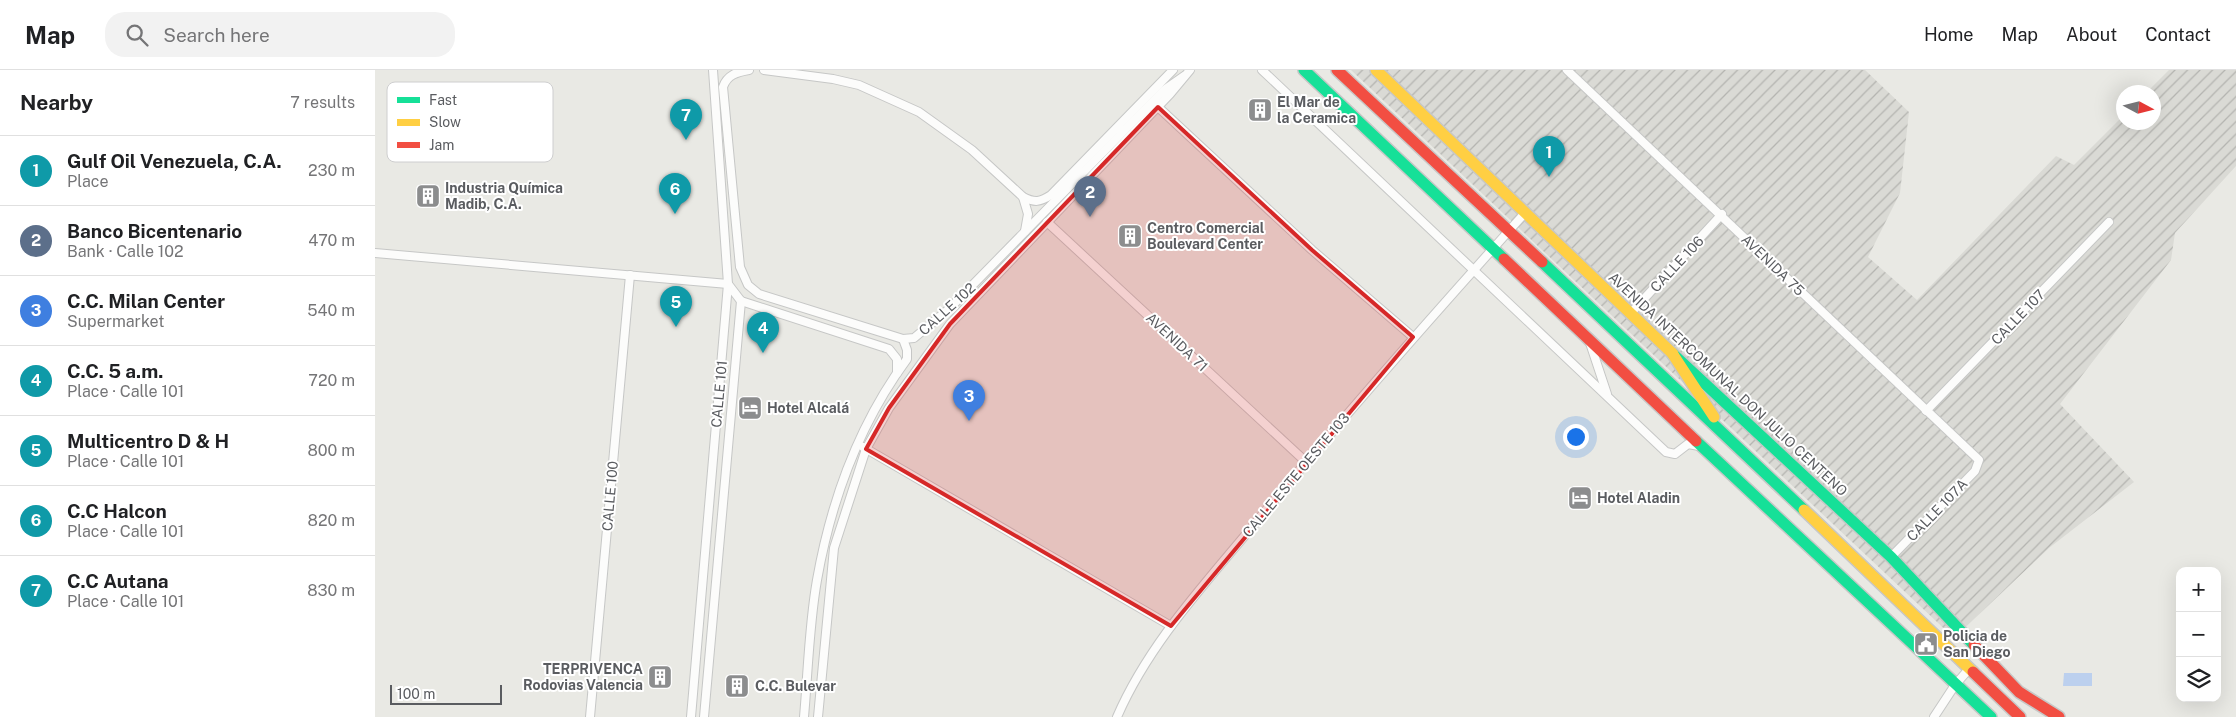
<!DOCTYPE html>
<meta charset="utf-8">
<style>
:root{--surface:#fff;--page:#f2f2f2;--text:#202124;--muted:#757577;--line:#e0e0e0;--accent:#d93025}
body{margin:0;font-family:"Public Sans",sans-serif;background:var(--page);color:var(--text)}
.controls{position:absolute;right:15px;bottom:15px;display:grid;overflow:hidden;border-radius:10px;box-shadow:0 5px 20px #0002}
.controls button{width:45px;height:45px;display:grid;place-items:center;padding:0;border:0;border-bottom:1px solid var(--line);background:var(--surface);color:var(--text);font:25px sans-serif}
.compass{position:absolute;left:1741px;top:15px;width:45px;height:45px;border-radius:50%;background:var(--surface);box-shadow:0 5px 20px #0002;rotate:97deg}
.scale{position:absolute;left:15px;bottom:12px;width:112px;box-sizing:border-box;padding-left:5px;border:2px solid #5a5c60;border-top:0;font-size:14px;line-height:18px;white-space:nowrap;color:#5a5c60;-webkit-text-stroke:4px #fff;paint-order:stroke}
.you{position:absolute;left:1200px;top:366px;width:18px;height:18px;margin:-12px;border:4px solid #fff;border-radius:50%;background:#1a73e8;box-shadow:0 0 0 8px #1a73e833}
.badge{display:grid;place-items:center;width:32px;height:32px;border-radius:50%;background:var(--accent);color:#fff;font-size:16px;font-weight:700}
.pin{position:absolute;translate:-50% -41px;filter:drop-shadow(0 1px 2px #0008)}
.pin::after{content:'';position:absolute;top:26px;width:18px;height:15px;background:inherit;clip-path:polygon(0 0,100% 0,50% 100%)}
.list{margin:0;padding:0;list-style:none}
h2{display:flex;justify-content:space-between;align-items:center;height:65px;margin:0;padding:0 20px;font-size:21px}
h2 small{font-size:16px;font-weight:400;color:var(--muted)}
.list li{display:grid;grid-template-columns:32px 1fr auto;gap:15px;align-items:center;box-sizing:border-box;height:70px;padding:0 20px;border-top:1px solid var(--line)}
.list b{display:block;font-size:19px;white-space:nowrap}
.list p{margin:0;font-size:16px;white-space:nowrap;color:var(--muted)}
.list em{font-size:16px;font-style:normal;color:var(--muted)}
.icon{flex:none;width:28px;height:28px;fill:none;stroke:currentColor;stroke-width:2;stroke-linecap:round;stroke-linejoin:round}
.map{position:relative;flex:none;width:1861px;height:647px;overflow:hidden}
header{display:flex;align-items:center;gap:30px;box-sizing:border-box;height:70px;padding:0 25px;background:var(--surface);border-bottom:1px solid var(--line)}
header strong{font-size:24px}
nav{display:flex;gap:28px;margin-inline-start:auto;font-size:18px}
.search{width:350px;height:45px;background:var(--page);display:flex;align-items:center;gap:12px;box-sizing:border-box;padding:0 18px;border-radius:20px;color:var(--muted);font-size:19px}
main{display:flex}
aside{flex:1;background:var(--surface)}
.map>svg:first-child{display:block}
</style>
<header>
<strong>Map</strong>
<div class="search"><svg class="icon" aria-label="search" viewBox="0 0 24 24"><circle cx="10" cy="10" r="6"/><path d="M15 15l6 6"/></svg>Search here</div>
<nav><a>Home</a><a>Map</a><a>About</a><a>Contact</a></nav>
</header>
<main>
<aside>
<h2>Nearby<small>7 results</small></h2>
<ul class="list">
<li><span class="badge" style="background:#0f9aa8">1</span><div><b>Gulf Oil Venezuela, C.A.</b><p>Place</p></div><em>230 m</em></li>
<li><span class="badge" style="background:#5c6f8a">2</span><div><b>Banco Bicentenario</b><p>Bank · Calle 102</p></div><em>470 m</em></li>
<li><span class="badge" style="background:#3f7fe0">3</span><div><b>C.C. Milan Center</b><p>Supermarket</p></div><em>540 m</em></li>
<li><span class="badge" style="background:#0f9aa8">4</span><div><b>C.C. 5 a.m.</b><p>Place · Calle 101</p></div><em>720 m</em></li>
<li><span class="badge" style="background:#0f9aa8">5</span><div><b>Multicentro D &amp; H</b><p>Place · Calle 101</p></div><em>800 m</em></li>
<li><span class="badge" style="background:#0f9aa8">6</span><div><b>C.C Halcon</b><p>Place · Calle 101</p></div><em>820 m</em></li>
<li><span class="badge" style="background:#0f9aa8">7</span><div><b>C.C Autana</b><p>Place · Calle 101</p></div><em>830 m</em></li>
</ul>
</aside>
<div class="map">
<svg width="1861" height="647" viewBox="0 0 1861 647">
<defs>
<pattern id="industrial-furrows" width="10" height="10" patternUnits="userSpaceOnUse" patternTransform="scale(1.25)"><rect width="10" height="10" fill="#dadad5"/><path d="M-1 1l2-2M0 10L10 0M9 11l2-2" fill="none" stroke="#b4b4b0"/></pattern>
</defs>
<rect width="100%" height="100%" fill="#e9e9e4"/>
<polygon fill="url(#industrial-furrows)" points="976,0 1490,0 1534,42 1525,123 1493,187 1542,230 1681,86 1699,95 1748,46 1748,52 1778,52 1778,22 1772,22 1794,0 1861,0 1861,96 1800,163 1796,190 1685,334 1759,412 1674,478 1579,568"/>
<polygon fill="#bcd0ee" points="1689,603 1717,603 1717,616 1688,616"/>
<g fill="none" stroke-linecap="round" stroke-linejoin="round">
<defs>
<g id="street">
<path d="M374 0C362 2 352 5 348 17L365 197 373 215 384 224 528 269 539 268 575 238 789 20 809 6"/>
<polyline points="389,0 458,9 484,15 544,42 597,80 648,127 653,144 650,161"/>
<polyline points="887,0 1291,382 1300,384 1313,374 1324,376"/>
<polyline points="1192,0 1604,390 1600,401 1516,487"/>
<polyline points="783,37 937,180 1038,267"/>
<path d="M648 127C660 133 665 132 676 125L798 0"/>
<polyline points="672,152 931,392"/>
<polyline points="0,183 353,214 366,231 514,279 522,289 522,303"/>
<polyline points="1256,243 1347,144"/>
<polyline points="1215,273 1232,324"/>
<polyline points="1551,341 1734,152"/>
<polyline points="488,377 796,556"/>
<polyline points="215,647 255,205"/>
<polyline points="316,647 353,214 338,0"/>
<polyline points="329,647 366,231"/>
<path d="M429 647C433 602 434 555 442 510 456 431 484 354 532 289V280L528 269"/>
<polyline points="443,647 459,478 491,379 514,338 575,254 795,24 815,0"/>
<path d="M742 647C774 573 831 513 882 451 969 346 1059 244 1150 143"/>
<polyline points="1559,647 1580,615 1594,599"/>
</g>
<g id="fast">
<polyline points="929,0 1129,189"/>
<polyline points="1167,192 1429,440"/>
<polyline points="1298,284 1516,487 1599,575"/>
<polyline points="1321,371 1616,647"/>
</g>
<g id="slow">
<polyline points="1001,0 1298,284"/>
<polyline points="1297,283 1339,347"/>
<polyline points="1429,440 1598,602"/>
</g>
<g id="jam">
<polyline points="962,0 1167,192"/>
<polyline points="1129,189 1321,371"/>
<polyline points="1599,575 1644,622 1684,647"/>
<polyline points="1598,602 1645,647"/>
</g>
</defs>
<use href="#street" stroke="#c6c7c6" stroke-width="10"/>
<use href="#fast" stroke="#c7c7c6" stroke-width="14"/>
<use href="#slow" stroke="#c7c7c6" stroke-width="14"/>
<use href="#jam" stroke="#c7c7c6" stroke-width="14"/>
<use href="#street" stroke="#fcfcfb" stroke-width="8"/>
<use href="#fast" stroke="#16e098" stroke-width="11"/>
<use href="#slow" stroke="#ffcf43" stroke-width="11"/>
<use href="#jam" stroke="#f24e42" stroke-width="11"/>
</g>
<path fill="#d62828" fill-opacity="0.2" stroke="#d62828" stroke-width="4" stroke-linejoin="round" d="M783 37 937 180 1038 267 796 556 491 379 514 338 575 254Z"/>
<defs>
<symbol id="building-square" viewBox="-11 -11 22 22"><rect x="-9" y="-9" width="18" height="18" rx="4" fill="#8c8d8e" stroke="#fff"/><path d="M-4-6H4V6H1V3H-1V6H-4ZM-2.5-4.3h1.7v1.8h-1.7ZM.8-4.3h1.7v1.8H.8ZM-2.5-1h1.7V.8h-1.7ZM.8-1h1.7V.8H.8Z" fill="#fff"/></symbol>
<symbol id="hotel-square" viewBox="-11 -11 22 22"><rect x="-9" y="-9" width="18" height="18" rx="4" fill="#8c8d8e" stroke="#fff"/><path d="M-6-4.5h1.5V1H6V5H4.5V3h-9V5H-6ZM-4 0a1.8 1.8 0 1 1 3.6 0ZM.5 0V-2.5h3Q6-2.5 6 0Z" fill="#fff"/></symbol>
<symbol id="civic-square" viewBox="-11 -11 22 22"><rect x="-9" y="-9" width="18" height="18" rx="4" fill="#8c8d8e" stroke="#fff"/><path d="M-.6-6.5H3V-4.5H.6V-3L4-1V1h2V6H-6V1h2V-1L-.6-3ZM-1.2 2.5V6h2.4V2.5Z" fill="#fff"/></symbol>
</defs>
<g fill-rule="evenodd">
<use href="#building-square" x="871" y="26" width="28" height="28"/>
<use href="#building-square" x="39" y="112" width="28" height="28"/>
<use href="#building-square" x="741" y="152" width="28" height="28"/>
<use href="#hotel-square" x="361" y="324" width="28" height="28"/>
<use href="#hotel-square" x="1191" y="414" width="28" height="28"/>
<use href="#civic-square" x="1537" y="560" width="28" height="28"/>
<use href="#building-square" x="271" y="593" width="28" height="28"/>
<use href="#building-square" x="348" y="602" width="28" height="28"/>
</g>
<g text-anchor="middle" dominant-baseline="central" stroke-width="4" stroke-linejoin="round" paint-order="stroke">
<g font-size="14" font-weight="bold" fill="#5a5c60" stroke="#fff" text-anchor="start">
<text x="902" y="32">El Mar de<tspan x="902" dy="16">la Ceramica</tspan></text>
<text x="70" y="118">Industria Química<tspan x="70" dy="16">Madib, C.A.</tspan></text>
<text x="772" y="158">Centro Comercial<tspan x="772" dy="16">Boulevard Center</tspan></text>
<text x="392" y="338">Hotel Alcalá</text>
<text x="1222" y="428">Hotel Aladin</text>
<text x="1568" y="566">Policia de<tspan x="1568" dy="16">San Diego</tspan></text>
<text x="268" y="599" text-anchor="end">TERPRIVENCA<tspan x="268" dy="16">Rodovias Valencia</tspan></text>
<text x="380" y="616">C.C. Bulevar</text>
</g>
<g font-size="14" fill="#5a5c60" stroke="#fff">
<text transform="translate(1302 194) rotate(-47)">CALLE 106</text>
<text transform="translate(1398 195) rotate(44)">AVENIDA 75</text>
<text transform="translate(572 239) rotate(-42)">CALLE 102</text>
<text transform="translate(1643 247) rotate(-46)">CALLE 107</text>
<text transform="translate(802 272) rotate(43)">AVENIDA 71</text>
<text transform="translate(1353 314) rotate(43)">AVENIDA INTERCOMUNAL DON JULIO CENTENO</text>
<text transform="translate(344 324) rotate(-85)">CALLE 101</text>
<text transform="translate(921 405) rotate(-50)">CALLE ESTE OESTE 103</text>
<text transform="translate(235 426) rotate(-85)">CALLE 100</text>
<text transform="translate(1562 440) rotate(-46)">CALLE 107A</text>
</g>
</g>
<rect x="12" y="12" width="166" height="80" rx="8" fill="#fff" stroke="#cececf" stroke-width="1"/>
<rect x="22" y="27" width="23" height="6" fill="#16e098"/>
<rect x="22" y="49" width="23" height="7" fill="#ffcf43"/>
<rect x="22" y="72" width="23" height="6" fill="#f24e42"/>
<g font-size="14" fill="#5a5c60">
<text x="54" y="35">Fast</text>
<text x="54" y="57">Slow</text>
<text x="54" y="80">Jam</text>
</g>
</svg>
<div class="controls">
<button>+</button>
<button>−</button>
<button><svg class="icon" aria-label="layers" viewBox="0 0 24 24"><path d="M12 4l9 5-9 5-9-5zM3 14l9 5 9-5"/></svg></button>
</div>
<svg class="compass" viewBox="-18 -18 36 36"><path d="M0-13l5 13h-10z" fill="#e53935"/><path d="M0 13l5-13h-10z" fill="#757577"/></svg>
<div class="scale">100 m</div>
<div class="you"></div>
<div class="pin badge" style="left:1174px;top:107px;background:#0f9aa8">1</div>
<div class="pin badge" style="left:715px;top:147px;background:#5c6f8a">2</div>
<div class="pin badge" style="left:594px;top:351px;background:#3f7fe0">3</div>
<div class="pin badge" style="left:388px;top:283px;background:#0f9aa8">4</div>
<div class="pin badge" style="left:301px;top:257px;background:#0f9aa8">5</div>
<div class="pin badge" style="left:300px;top:144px;background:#0f9aa8">6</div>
<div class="pin badge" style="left:311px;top:70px;background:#0f9aa8">7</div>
</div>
</main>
